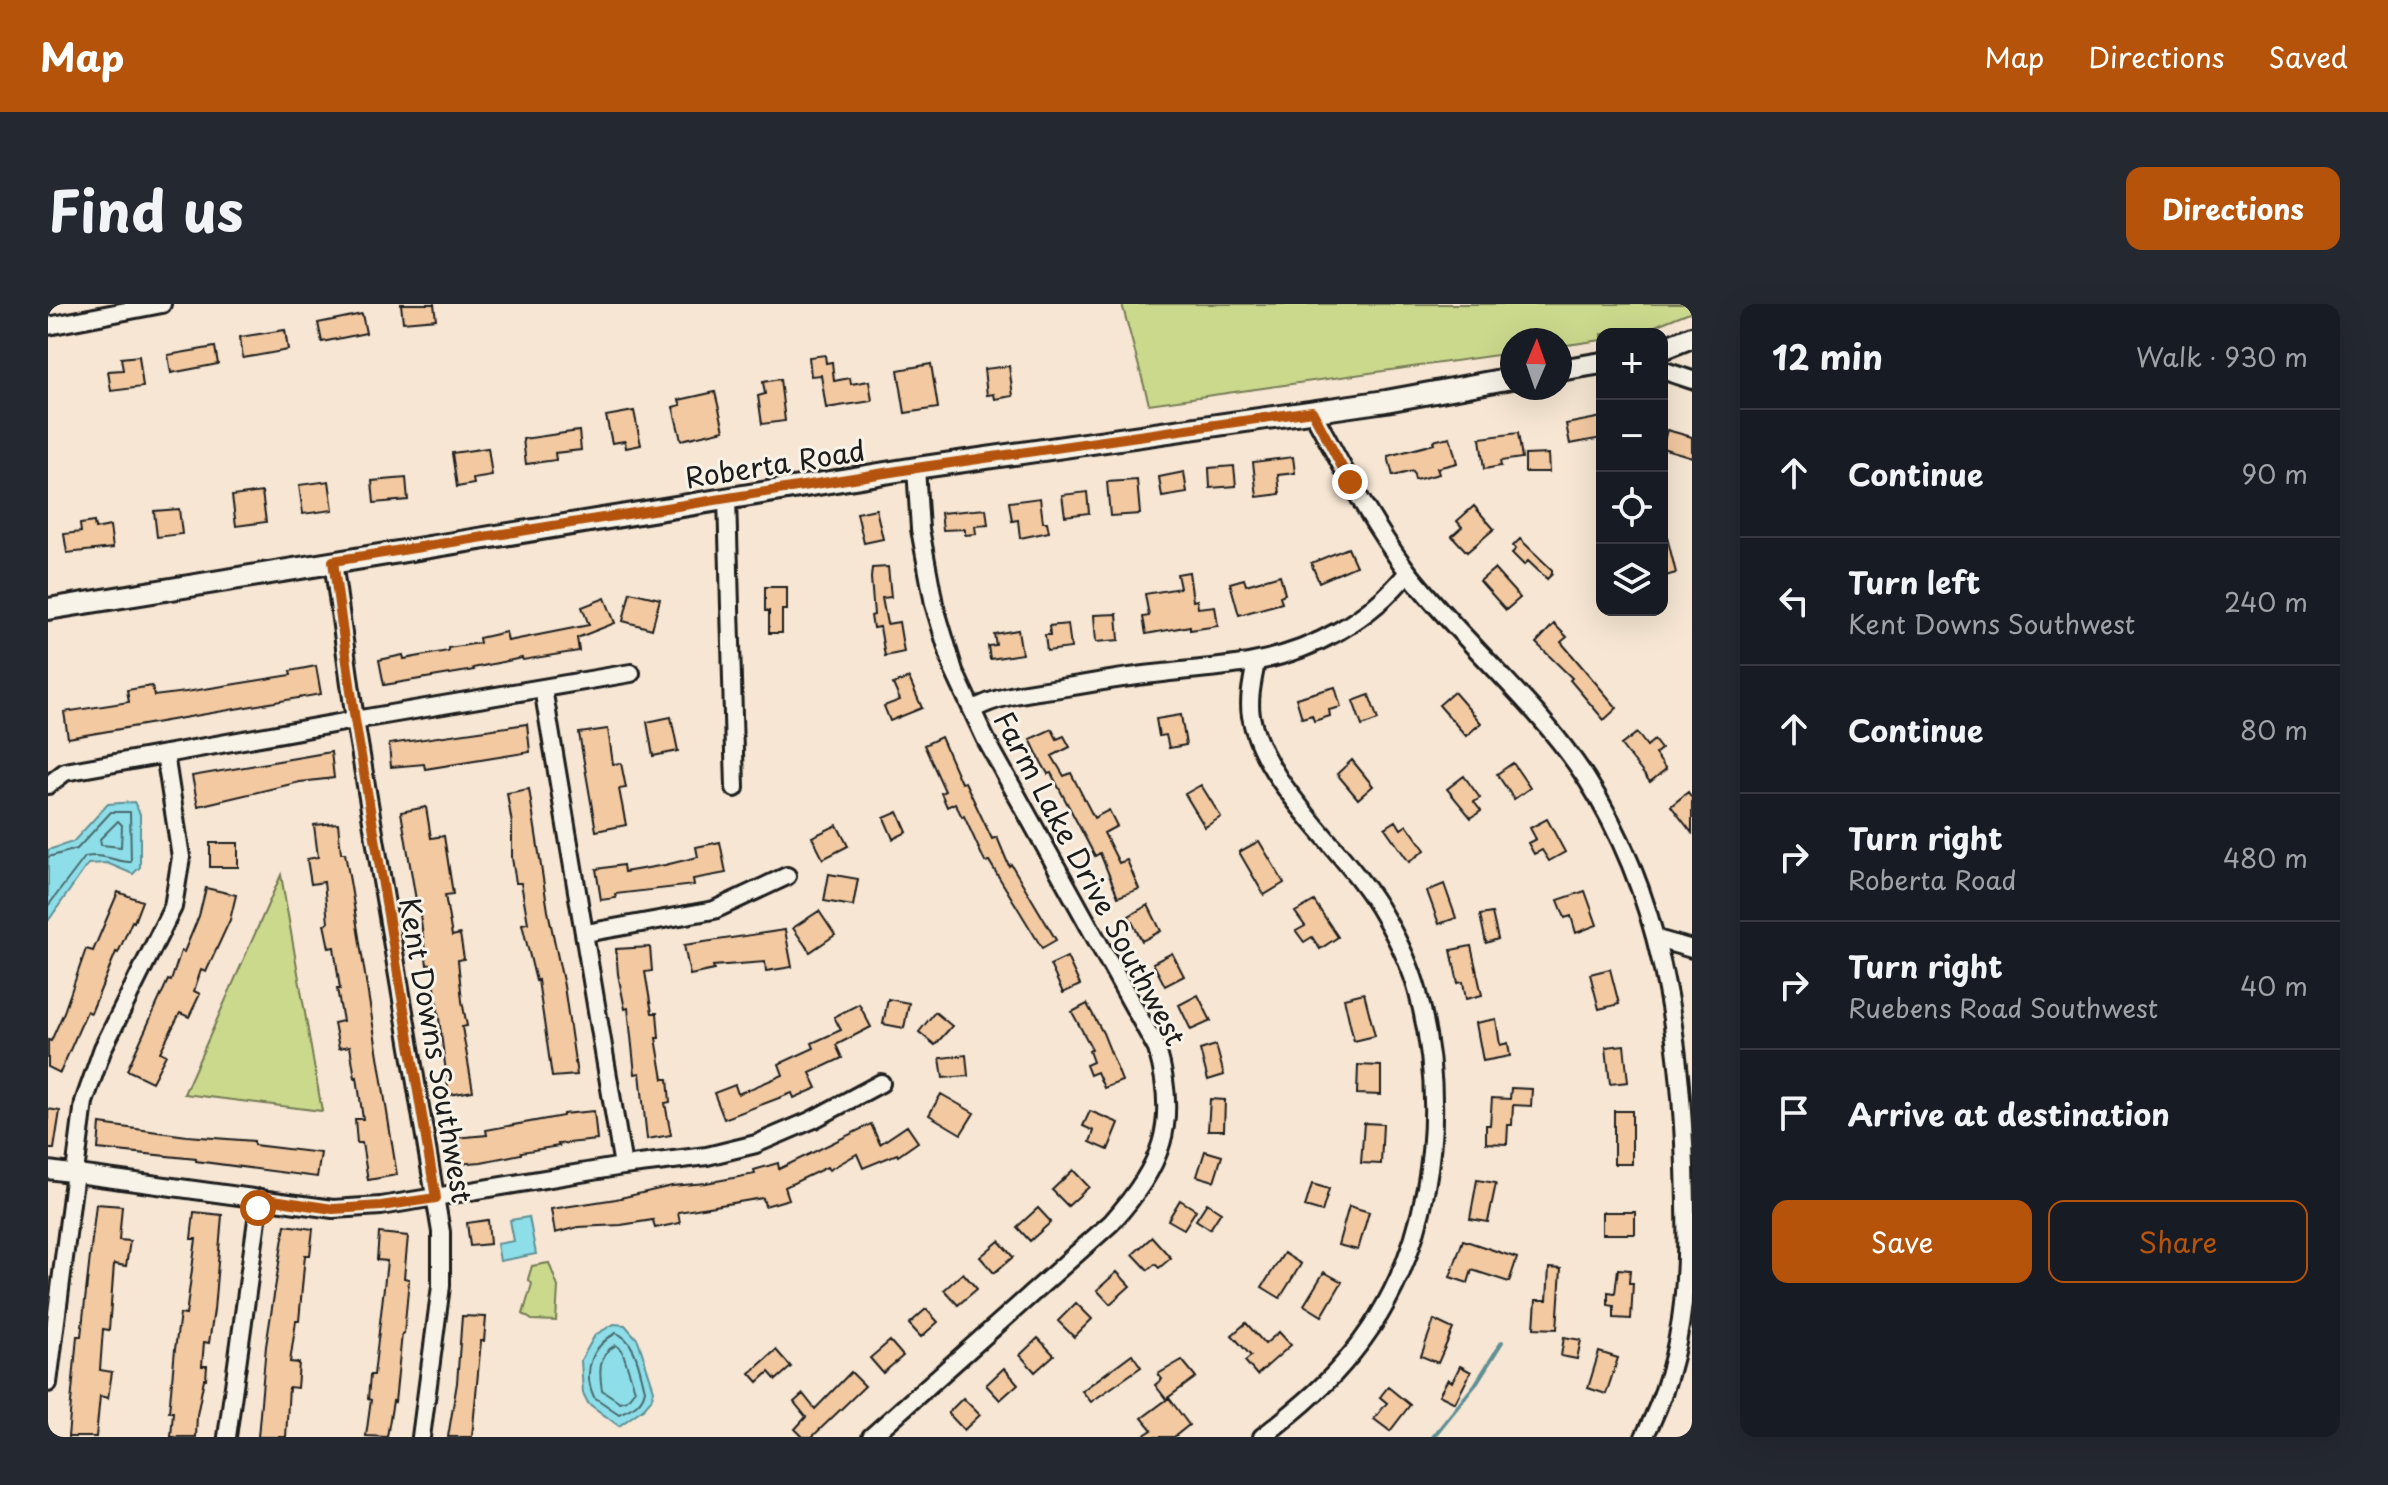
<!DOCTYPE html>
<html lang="en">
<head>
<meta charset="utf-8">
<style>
	:root { --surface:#171b24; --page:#242831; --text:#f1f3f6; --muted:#9ea1a6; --line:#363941; --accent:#b45309 }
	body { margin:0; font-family:"Playpen Sans",sans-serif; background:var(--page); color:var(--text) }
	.controls { position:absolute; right:24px; top:24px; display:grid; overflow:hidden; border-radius:16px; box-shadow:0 8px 32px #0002 }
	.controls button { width:72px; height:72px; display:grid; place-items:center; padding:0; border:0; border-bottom:2px solid var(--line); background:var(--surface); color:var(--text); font:40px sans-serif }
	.compass { position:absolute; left:1452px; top:24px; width:72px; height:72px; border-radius:50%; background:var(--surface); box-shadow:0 8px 32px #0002; rotate:2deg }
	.stop { position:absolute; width:24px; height:24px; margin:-18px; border:6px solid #b45309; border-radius:50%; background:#fff }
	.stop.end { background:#b45309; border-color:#fff; box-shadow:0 2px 8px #0008 }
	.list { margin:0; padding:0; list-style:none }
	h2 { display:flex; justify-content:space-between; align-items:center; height:104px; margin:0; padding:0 32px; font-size:34px }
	h2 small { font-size:26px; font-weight:400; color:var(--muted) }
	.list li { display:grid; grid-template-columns:52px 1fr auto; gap:24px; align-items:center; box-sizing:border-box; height:128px; padding:0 32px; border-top:2px solid var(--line) }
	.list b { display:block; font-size:30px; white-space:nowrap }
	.list p { margin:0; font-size:26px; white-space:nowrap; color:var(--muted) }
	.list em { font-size:26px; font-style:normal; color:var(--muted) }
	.actions { display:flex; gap:16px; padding:24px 32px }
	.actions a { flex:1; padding:18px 0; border:2px solid var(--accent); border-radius:16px; text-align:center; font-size:28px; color:var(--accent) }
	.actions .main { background:var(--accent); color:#fff }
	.icon { flex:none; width:44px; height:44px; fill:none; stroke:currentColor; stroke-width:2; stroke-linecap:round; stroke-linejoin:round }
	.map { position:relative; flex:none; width:1644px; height:1133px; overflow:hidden; border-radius:16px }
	header { display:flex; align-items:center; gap:48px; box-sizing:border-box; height:112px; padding:0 40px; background:var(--accent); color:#fff }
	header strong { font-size:38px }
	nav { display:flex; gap:44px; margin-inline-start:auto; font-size:28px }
	.intro { display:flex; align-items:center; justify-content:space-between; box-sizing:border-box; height:192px; padding:0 48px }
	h1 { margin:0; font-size:56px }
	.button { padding:20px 36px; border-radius:16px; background:var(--accent); color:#fff; font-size:28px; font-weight:700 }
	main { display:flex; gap:48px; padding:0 48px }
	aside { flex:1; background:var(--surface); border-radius:16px; box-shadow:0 8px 32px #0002 }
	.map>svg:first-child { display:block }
</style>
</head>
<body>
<header>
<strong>Map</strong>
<nav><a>Map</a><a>Directions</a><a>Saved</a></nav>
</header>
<div class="intro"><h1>Find us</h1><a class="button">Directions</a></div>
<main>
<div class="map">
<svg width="1644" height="1133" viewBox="0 0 1644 1133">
	<rect width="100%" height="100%" fill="#f6e6d3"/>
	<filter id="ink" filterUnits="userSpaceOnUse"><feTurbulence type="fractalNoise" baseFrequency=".0125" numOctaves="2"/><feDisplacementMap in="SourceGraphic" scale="16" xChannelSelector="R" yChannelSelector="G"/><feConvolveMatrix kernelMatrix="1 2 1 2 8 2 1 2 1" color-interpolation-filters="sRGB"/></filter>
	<g filter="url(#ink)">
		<path fill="#cbd98d" stroke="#747a54" stroke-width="2" d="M1074 0H1644V7L1587 30H1554V36L1512 42V36H1464V49L1101 100Z
			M233 571 274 807 136 790Z
			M501 959 510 983 508 1017 484 1016 475 1010 484 980 480 975 484 962Z"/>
		<path fill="#8ddee8" stroke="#609096" stroke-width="2" d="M86 498 92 510V563L85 570 59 559 40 560 0 617V546L25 538 60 500Z
			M481 913 488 950 452 957 449 940 466 937 462 916Z
			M566 1020 577 1021 590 1036 606 1086 603 1096 596 1104 571 1122 540 1099 535 1089 533 1056 547 1031Z"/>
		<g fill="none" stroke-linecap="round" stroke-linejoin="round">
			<path stroke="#496a6e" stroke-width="2" d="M70 517 74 521 73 543 53 541 52 535Z
				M0 553 29 545 63 508H82L83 558C68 559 59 549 37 553L0 602
				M568 1029C588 1035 592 1068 597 1086 594 1101 583 1104 571 1110L546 1093C534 1067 544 1042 568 1029Z
				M568 1041 574 1046 587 1086 579 1096 572 1098 554 1086C551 1068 550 1050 568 1041Z"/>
			<path stroke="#609096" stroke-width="4" d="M1385 1133 1427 1081 1454 1038"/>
		</g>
		<path fill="#f2c9a1" stroke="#1c1c1c" stroke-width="2" d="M353 0H386L388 15 355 18Z
			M314 10 318 29 274 38 270 19Z
			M237 26 240 46 195 54 192 33Z
			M167 43 170 60 123 69 120 51Z
			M777 51 778 59 784 58 786 77 802 74 803 80 821 77 824 97 778 104 773 71 763 72 761 53Z
			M91 52 95 83 63 87 60 67 75 66 73 54Z
			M883 60 890 104 857 109 850 66Z
			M961 62 965 92 947 95 946 90 939 91 936 65Z
			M732 75 737 117 714 120 710 92 717 90 715 78Z
			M667 88 676 126 633 136 625 103 633 101 631 96Z
			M586 107 593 141 578 144 577 137 564 139 558 112Z
			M1554 113V134L1522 140 1518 120Z
			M1619 126 1644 133V153L1614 144Z
			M531 127 533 146 507 149 508 156 478 160 475 135Z
			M1470 129 1474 154 1452 157 1453 162 1436 165 1432 134Z
			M1402 133 1409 159 1389 164 1391 170 1367 176 1365 167 1345 172 1340 152 1386 140 1385 137Z
			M440 144 444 172 425 175 426 180 409 183 404 149Z
			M1500 150 1501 168H1477V151Z
			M1245 153 1247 169 1230 171 1232 190 1209 193 1205 158Z
			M1186 162 1188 182 1162 184 1161 164Z
			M1136 168 1139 189 1114 193 1111 173Z
			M358 174 360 196 326 199 324 177Z
			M1089 176 1092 210 1062 212 1059 178Z
			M281 177 285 206 255 210 251 181Z
			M214 188 218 218 188 222 184 192Z
			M1039 188 1041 209 1017 212 1014 191Z
			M992 194 995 218H999L1001 228 972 234 970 216 964 217 961 198Z
			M1426 202 1446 225 1419 248 1404 232 1414 223 1409 217Z
			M131 205 134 230 109 233 106 207Z
			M828 205 835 235 816 239 809 209Z
			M938 205 940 221 927 222 928 230 917 231V225L895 226 893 209Z
			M46 218 47 225 62 222 65 244 19 249 16 230 33 228 32 220Z
			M1618 229 1628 269 1614 273V230Z
			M1472 235 1504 266V270L1499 275 1480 257 1476 261 1464 249 1468 245 1465 242Z
			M1300 244 1308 262 1271 278 1263 259Z
			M840 263 843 293 834 294 839 320 851 318 856 348 837 352 832 323 825 324 823 312 826 311 823 274 824 264Z
			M1446 265 1472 294 1458 306 1432 277Z
			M1141 268 1145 297 1149 296 1150 304 1167 302 1170 322 1142 326V322L1098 330 1095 313 1101 312 1097 290 1132 284 1129 270Z
			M1232 271 1237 290 1232 292 1234 299 1191 311 1182 279 1196 275 1198 281Z
			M717 283H739V306H734V329H721V307H717Z
			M582 288 612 295 604 325 575 317Z
			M557 294 567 319 529 334 531 347 475 356 474 354 425 364 426 366 336 381 331 356 355 351 356 355 400 347V344L432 339 431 334 458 328 460 337 541 321 534 303Z
			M1069 310 1071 336 1048 338 1046 311Z
			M1020 320 1023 344 999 347 997 331H1002L1001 322Z
			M1506 320 1519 333 1513 338 1569 404 1556 416 1522 376 1524 374 1488 339Z
			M970 326 974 350 942 355 940 342 948 341 946 330Z
			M268 362 273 390 20 434 16 408 81 398 79 386 104 382 106 392 138 388 243 371 242 367Z
			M861 374 874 404 842 417 836 402 852 396 845 380Z
			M1287 383 1293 403 1281 406 1282 412 1266 417 1264 411 1254 414 1248 394Z
			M1406 388 1433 419 1418 432 1391 401Z
			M1321 391 1330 416 1314 422 1305 397Z
			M1133 411 1138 441 1121 444 1118 431 1111 432 1108 415Z
			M623 413 630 447 605 452 599 418Z
			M479 420 482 448 377 465 376 460 343 463 341 440Z
			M560 425 565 460 573 459 578 484 571 485 578 521 548 527 531 429Z
			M1004 425 1009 435 1016 432 1022 443 1004 452 1016 472 1023 469 1046 514 1061 506 1069 522 1056 529 1071 559 1079 556 1091 585 1070 593 1052 549 1047 552 1003 469 1000 470 992 456 982 435Z
			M1589 429 1599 442 1606 436 1613 445 1607 450 1618 465 1602 478 1573 441Z
			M893 433 913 479 917 478 944 535 949 533 961 562 963 560 1008 636 994 644 941 557 937 558 916 512 914 513 907 499 899 503 893 489 897 487 876 441Z
			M283 448 286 474 252 478 150 502 144 472Z
			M1304 456 1325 482 1310 495 1289 470Z
			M1465 459 1482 484 1466 495 1449 470Z
			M1416 472 1432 494 1426 498 1433 507 1423 514 1399 485Z
			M1153 481 1173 513 1157 523 1137 490Z
			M481 485 500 607 516 682 529 771 504 773 490 676 488 677 474 620 480 619 473 579H468L464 554V520L459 489Z
			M1640 488 1644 494V529L1623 502Z
			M378 503 383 534 396 532 405 590 397 591 404 632 412 630 416 655 410 656 414 697 419 722 414 723 425 787 401 791 384 660 379 661 370 596H368L353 508Z
			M850 508 859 528 845 535 836 514Z
			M1499 515 1517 548 1501 557 1494 546 1486 550 1480 539 1488 535 1482 524Z
			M1348 517 1353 525 1359 521 1377 546 1361 558 1337 524Z
			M290 519 293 549H297L303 583 349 871 320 876 314 839H309L307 815H315L309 773 307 774 302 742 291 744 286 719 295 717 289 685H292L286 643 281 644 276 620 280 619 276 578 263 580 259 555 270 553 266 521Z
			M789 521 800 542 775 555 764 533Z
			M1211 537 1236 579 1216 591 1191 548Z
			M672 538 678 569 645 575 646 581 567 590 568 594 553 596 548 565 575 561 576 568 617 561 650 553 648 543Z
			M162 539H190V563H162Z
			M781 570 810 575 805 602 776 597Z
			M1396 580 1408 614 1391 620 1379 587Z
			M158 584 188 591 182 616 158 668 153 666 146 687 152 690 141 713 132 709 112 748 118 751 104 778 79 766 120 676 123 677 133 647 136 648 151 612Z
			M1537 587 1549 621 1528 629 1523 612 1517 614 1510 596Z
			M70 588 94 597 86 618 84 617 70 649 68 648 43 709 39 707 12 769 0 763V736L3 737 16 708 38 645 45 647Z
			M1266 597 1290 633 1272 645 1264 633 1256 638 1248 627 1257 622 1247 608Z
			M1100 601 1113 627 1094 637 1081 612Z
			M771 607 787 631 762 648 745 624Z
			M1444 609 1450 635 1438 639 1432 611Z
			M737 626 744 663 718 667 717 658 665 662 666 666 642 671 636 641Z
			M1423 642 1434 691 1418 695 1415 678 1410 679 1403 646Z
			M602 643 604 667 597 668 604 709H609L611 734H608L615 775H620L622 798 617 799 623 831 599 835 592 769 587 770 580 704 577 705 570 670 568 645Z
			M1124 649 1136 672 1117 682 1105 659Z
			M1019 653 1032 681 1015 689 1002 661Z
			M1562 665 1571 700 1551 705 1542 670Z
			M1316 689 1327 732 1306 737 1296 694Z
			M1150 691 1163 717 1143 726 1131 701Z
			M840 695 861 699 856 724 835 720Z
			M811 700 823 723 788 741 794 754 762 769 769 784 746 794 744 789 676 815 666 789 687 781 690 790 735 771 731 760 766 744 764 739 793 726 786 713Z
			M1039 700 1055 729 1074 777 1056 784 1049 768 1042 771 1038 761 1045 758 1041 747 1044 745 1024 708Z
			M887 708 904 722 887 741 871 728Z
			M1448 715 1452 741 1460 739 1462 752 1435 757 1428 719Z
			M1168 741 1176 771 1160 776 1152 746Z
			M1576 741 1580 778 1562 780 1558 743Z
			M918 751 920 772 895 774 892 754Z
			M1310 761 1333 762V791L1309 790Z
			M1463 784 1484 785 1483 802 1465 801 1464 821H1460L1459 840 1438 839V821H1442L1444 794 1462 795Z
			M893 790 926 809 913 830 881 811Z
			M1162 795 1177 796 1176 826H1160Z
			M0 805 12 807 6 845H0Z
			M546 807 549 836 510 840 511 842 473 848V850L433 858 409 860 407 834 439 831 438 826 515 812V810Z
			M1042 807 1071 819 1060 846 1042 838 1046 827 1035 822Z
			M1566 807H1584V860H1566Z
			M1316 819 1335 820 1333 860 1313 859Z
			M52 820 139 832 206 837V841L273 849 269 873 148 857V855L50 845Z
			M823 820 832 840 859 822 870 838 850 852 849 850 815 864 809 850 781 866 779 863 737 883 741 895 717 902 715 894 630 908 632 919 607 924 605 916 573 921 530 923 507 929 503 905 568 895 624 882 658 879 707 870 706 866 730 859 731 865Z
			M1157 847 1174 852 1166 877 1149 872Z
			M1025 866 1041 883 1020 902 1004 886Z
			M1429 876 1448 879 1440 918 1422 915Z
			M1264 880 1281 885 1274 908 1257 903Z
			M1132 896 1148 906 1136 925 1120 916Z
			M1159 899 1173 908 1162 925 1148 916Z
			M48 900 74 902 71 936 82 937 78 962 66 960 61 1026 55 1025 52 1066 64 1068 60 1094 52 1092 48 1133H20L29 1032H33Z
			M1301 902 1321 908 1310 946 1290 941Z
			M990 904 1003 918 982 937 969 923Z
			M146 908 174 911 166 1006 161 1039 156 1038 154 1062H159L158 1075H156L149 1111 148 1133H123L125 1108H121L127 1045 132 1010 138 1011 148 935H143Z
			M1554 908H1587V930H1554Z
			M440 916 442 940 422 942 419 919Z
			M237 921 265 925 262 951H257L251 1017H248L242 1058 251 1059 249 1084 241 1083 238 1133H210L218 1042Z
			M331 929 360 932 356 974 361 975 356 1030H354L347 1098 345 1097 339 1133 318 1132 323 1096 320 1095 322 1071H326L339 957 329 956Z
			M1104 933 1123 954 1111 964 1107 960 1100 966 1085 950Z
			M1415 936 1469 954 1461 978 1424 966 1420 979 1402 973Z
			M951 937 965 953 946 969 932 953Z
			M1236 949 1253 960 1232 994 1214 983Z
			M1501 964 1513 965 1509 1025 1486 1024 1488 996H1499Z
			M1570 965 1582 966 1581 979H1585L1583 1015 1566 1014V1002L1560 1001V988L1567 989Z
			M1069 968 1082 982 1062 1000 1049 986Z
			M1276 968 1294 978 1274 1012 1256 1001Z
			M915 969 929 985 910 1001 896 986Z
			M1028 999 1044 1015 1026 1033 1010 1017Z
			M878 1005 890 1018 873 1033 861 1020Z
			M414 1012 438 1013 436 1037H433L424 1133H400L409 1079Z
			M1386 1016 1405 1025 1390 1059 1373 1052Z
			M1198 1019 1217 1040 1231 1028 1243 1041 1209 1071 1197 1057 1203 1052 1184 1031Z
			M1516 1033 1533 1036 1529 1055 1513 1052Z
			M990 1034 1006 1051 987 1068 972 1051Z
			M842 1037 855 1052 835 1069 822 1054Z
			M728 1046 743 1063 728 1076 721 1068 710 1078 702 1069Z
			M1551 1048 1570 1054 1558 1090 1540 1084Z
			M1084 1050 1093 1063 1043 1098 1034 1087Z
			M1134 1056 1148 1073 1118 1095 1107 1081 1114 1075 1110 1070Z
			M1412 1062 1423 1068 1407 1099 1391 1091 1400 1075 1404 1078Z
			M956 1064 970 1080 952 1096 938 1081Z
			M803 1068 817 1082 764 1133H755L747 1125 758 1113 746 1098 755 1090 767 1105Z
			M1340 1083 1362 1101 1342 1127 1326 1115 1339 1099 1332 1093Z
			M915 1094 932 1111 916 1126 900 1109Z
			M1121 1094 1141 1121 1126 1133H1093L1104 1126 1094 1114Z"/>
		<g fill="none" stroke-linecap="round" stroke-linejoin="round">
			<defs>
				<path id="minor" d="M0 22 114 0
					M1614 66 1644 76
					M1264 107C1294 162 1322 218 1360 268 1416 340 1488 397 1538 474 1613 591 1632 725 1637 862 1640 958 1642 1045 1596 1133
					M679 194 687 484
					M1208 358C1205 375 1200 394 1203 412 1215 482 1301 548 1336 612 1350 636 1363 662 1370 689 1403 814 1383 961 1295 1060 1272 1087 1242 1111 1214 1133
					M495 384 575 862
					M924 406C952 390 987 388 1018 383 1050 378 1082 372 1115 369 1145 365 1175 364 1205 358 1265 347 1322 316 1360 268
					M0 481 17 468 307 416 285 257
					M538 629 666 606 739 572
					M1609 635 1644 645
					M0 866 285 905 333 902 575 862 659 852 708 840 764 816 833 779
					M0 1079 36 798 55 744 125 603 133 553 117 450
					M179 1133 212 894
					M373 1133 393 982V928L307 416 583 369
					M823 1133 1063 919C1114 862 1131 820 1109 745L937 434 906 367 886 300 872 225 868 164"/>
				<path id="tertiary" d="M1614 45 1644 33
					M1512 66 1554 59
					M0 305 868 164 1338 97 1464 74"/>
			</defs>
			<use href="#minor" stroke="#1c1c1c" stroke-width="22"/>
			<use href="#tertiary" stroke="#1c1c1c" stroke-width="26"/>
			<use href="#minor" stroke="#f7f3e8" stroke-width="16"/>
			<use href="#tertiary" stroke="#f7f3e8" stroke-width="20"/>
		</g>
	</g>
	<g fill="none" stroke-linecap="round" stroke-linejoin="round" filter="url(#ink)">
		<path stroke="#b45309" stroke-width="10" d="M210 904 212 894 285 905 333 902 388 894 307 416 285 257 868 164 1264 107 1302 178"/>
	</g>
	<g text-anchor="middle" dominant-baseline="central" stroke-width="6" stroke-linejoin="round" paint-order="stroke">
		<g font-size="28" fill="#1c1c1c" stroke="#f7f3e8">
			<text transform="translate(727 159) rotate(-9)">Roberta Road</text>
			<text transform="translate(1043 574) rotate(62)">Farm Lake Drive Southwest</text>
			<text transform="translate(389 746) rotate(80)">Kent Downs Southwest</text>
		</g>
	</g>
</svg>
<div class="controls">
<button>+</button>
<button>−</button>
<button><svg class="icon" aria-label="locate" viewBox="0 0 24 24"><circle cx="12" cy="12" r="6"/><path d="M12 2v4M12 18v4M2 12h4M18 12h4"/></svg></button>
<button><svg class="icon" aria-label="layers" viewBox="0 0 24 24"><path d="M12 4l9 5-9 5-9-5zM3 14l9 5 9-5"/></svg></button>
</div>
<svg class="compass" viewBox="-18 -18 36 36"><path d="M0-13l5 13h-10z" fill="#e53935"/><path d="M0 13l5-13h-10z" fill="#9ea1a6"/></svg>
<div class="stop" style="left:210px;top:904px"></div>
<div class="stop end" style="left:1302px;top:178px"></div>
</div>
<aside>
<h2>12 min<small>Walk · 930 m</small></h2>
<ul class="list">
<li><svg class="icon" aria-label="ahead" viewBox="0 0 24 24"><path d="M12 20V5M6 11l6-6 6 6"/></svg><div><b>Continue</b></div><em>90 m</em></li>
<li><svg class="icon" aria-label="left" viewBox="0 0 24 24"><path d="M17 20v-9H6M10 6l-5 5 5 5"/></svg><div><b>Turn left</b><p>Kent Downs Southwest</p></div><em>240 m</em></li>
<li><svg class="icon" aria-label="ahead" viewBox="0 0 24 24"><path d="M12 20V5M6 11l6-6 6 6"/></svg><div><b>Continue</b></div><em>80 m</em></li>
<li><svg class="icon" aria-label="right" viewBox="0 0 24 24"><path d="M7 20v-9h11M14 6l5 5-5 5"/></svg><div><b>Turn right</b><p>Roberta Road</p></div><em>480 m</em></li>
<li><svg class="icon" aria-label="right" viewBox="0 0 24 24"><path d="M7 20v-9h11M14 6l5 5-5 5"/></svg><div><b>Turn right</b><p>Ruebens Road Southwest</p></div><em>40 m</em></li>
<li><svg class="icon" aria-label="arrive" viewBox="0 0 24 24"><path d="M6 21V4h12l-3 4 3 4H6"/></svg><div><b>Arrive at destination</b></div></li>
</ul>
<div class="actions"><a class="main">Save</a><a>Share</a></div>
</aside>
</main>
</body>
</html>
